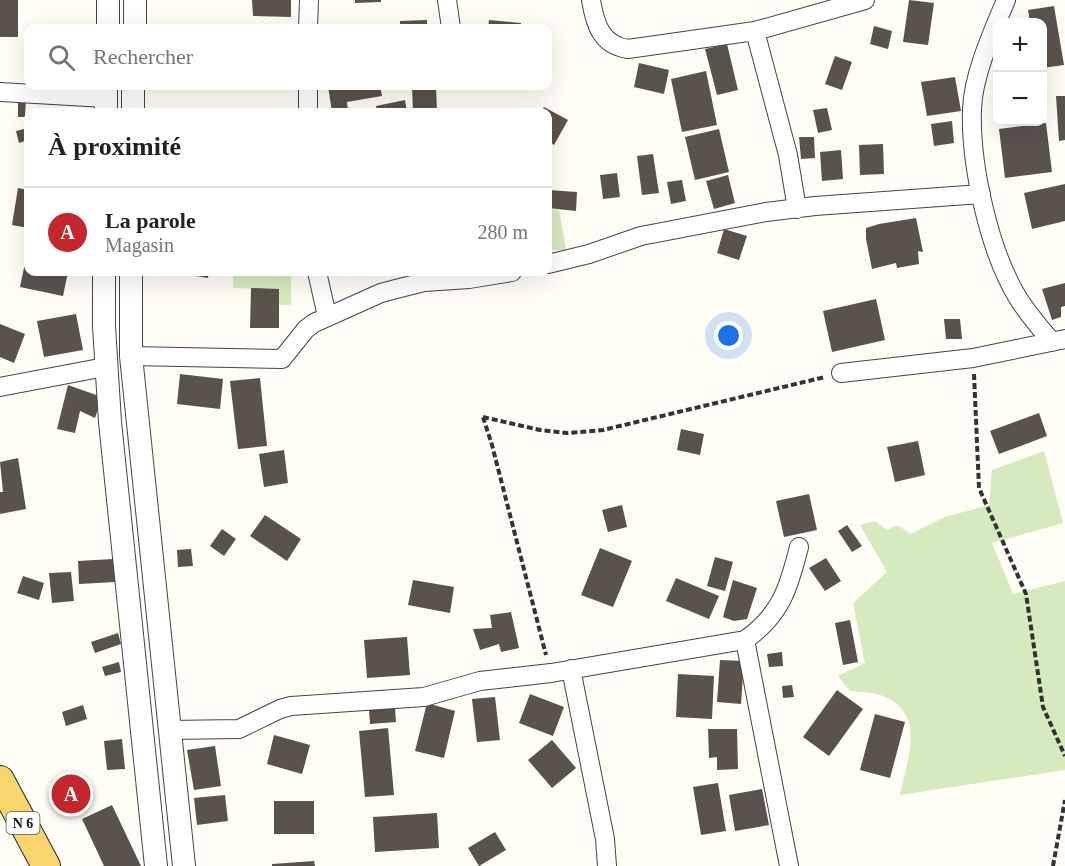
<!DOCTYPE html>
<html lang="fr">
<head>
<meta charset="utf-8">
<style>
	:root { --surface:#fff; --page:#f2f2f2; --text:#202124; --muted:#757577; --line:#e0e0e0; --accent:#c4262e }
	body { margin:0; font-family:"Times New Roman",serif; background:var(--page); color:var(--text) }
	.controls { position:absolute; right:18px; top:18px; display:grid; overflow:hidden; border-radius:12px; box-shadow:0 6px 24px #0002 }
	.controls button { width:54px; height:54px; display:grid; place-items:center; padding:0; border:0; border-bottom:2px solid var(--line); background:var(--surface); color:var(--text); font:30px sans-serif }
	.you { position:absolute; left:729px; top:336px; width:21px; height:21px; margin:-15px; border:4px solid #fff; border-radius:50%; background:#1a73e8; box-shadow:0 0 0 9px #1a73e833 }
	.badge { display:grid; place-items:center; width:39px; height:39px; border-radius:50%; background:var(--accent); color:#fff; font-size:20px; font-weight:700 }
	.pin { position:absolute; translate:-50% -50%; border:3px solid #fff; box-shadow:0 2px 6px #0006 }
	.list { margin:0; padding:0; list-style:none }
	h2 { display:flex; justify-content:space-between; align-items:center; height:78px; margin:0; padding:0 24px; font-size:26px }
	h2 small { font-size:20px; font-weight:400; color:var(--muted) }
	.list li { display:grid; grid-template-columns:39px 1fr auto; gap:18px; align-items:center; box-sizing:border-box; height:90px; padding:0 24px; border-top:2px solid var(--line) }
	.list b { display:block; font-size:22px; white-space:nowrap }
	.list p { margin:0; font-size:20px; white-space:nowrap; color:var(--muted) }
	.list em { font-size:20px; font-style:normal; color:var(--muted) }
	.icon { flex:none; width:33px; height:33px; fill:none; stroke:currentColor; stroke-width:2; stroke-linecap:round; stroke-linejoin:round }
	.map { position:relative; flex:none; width:1065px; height:866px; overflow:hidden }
	.search { position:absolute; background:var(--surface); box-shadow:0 6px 24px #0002; left:24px; top:24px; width:528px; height:66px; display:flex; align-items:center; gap:15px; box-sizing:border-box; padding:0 21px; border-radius:12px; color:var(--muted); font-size:22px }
	.panel { position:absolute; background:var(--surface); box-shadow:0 6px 24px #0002; left:24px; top:108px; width:528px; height:168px; border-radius:12px }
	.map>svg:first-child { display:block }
</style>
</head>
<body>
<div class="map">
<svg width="1065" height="866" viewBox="0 0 1065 866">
	<rect width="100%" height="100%" fill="#fffdf5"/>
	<path fill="#d5ebbd" d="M548 209 559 210 566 250H548Z
		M233 272H291V305H279V289L233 288Z
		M1044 451 1063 523 992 543 1013 594 1065 581V770L900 795C907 759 927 713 883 696 874 692 860 692 850 691L838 676 865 663 853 603 887 572 860 525 875 521 887 530 898 525 910 534 945 517 989 505 992 470Z"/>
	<path fill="#5a524d" d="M0 0H18V37H0Z
		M252 0H291V17L253 16Z
		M355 0H381V2L355 3Z
		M909 0 934 3 928 45 903 42Z
		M1054 6 1064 65 1042 68V22H1030L1028 10Z
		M427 20V28H400V21Z
		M489 20 521 23V28H488Z
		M874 26 892 31 888 49 870 44Z
		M727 44 738 90 717 95 705 49Z
		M835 56 852 62 842 90 825 84Z
		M639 63 669 70 664 94 634 87Z
		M706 71 717 125 682 132 671 79Z
		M955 77 961 111 927 116 921 82Z
		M328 86H380L382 96 347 102 348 111 332 112Z
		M412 86H436L437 111 413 112Z
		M1056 96H1065V140L1059 141Z
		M18 97 26 98 25 117H18Z
		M405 100 407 112H377L376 106Z
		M544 107 568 120 554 145 548 141V112H541Z
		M827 108 832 130 818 133 813 110Z
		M952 121 954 143 934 146 931 124Z
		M1046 123 1052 172 1005 178 999 129Z
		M28 128V140L19 143 16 131Z
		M719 129 729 172 695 180 685 137Z
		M799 137H814L815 158 801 159Z
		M883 144 884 174 860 175 859 145Z
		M841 150 843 179 822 181 820 152Z
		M653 154 659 193 642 195 637 156Z
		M617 173 620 197 603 199 600 175Z
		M728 175 735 203 714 209 706 181Z
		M682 180 686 201 671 204 667 182Z
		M1065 184V221L1032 229 1024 193Z
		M18 188 28 190V228L12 225Z
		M548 190 577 192 576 211 548 208Z
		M916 218 923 252 918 251 919 264 897 268 896 263 872 269 866 239V228L879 224Z
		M724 229 747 236 739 260 717 253Z
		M26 258H28V272H68L63 296 20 287Z
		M173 272H209L208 278Z
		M1065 283V306L1061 307V317L1052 320 1042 289Z
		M251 288 279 289V328H250Z
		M876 299 885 340 832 352 823 311Z
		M76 314 83 350 44 357 37 321Z
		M944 319H960L962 339H946Z
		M0 324 25 334 14 363 0 357Z
		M180 374 223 379 220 409 177 404Z
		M260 378 267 446 238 449 230 381Z
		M68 385 102 397 95 418 80 411 75 433 57 429Z
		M1039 413 1047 436 999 454 990 431Z
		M681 429 704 434 700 455 677 450Z
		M918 441 925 475 895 482 887 447Z
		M284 450 288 483 264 487 259 454Z
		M18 458 26 509 0 514V492H3L0 462Z
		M809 494 817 530 784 537 776 501Z
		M622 505 627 527 608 532 602 510Z
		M265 515 301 539 287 561 250 536Z
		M847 525 862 546 852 552 838 531Z
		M222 529 236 539 224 556 210 546Z
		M600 548 632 561 613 607 581 595Z
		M191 549 193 566 178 567 177 550Z
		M715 557 733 562 725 591 707 586Z
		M826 558 841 581 825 591 809 568Z
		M113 559 115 582 79 584 78 561Z
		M71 572 74 601 52 603 49 573Z
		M23 576 44 583 39 600 17 593Z
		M676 578 719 596 709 619 666 601Z
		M413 580 454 587 450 613 408 605Z
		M733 580 757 588 747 619 734 621 723 617Z
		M511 612 519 648 501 652 499 644 480 650 473 629 492 628 490 615Z
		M850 620 858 662 843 665 835 623Z
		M118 633 121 644 95 653 91 642Z
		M407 637 410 675 367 678 364 640Z
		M782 652 783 666 769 667 767 654Z
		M720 660 744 661 741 704 717 702Z
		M119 662 121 672 105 676 102 667Z
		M678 674 714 676 712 719 676 717Z
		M792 685 794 697 783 698 782 686Z
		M837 690 863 709 829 756 803 737Z
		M530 694 564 707 553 736 519 723Z
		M495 697 500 740 477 742 472 699Z
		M427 703 455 711 444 758 415 751Z
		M83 705 87 719 66 726 62 712Z
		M395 707 396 722 370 724 369 710Z
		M875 714 905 722 890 778 860 770Z
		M388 728 394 795 365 797 359 731Z
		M708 729H737L738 769 717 770V757L709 758Z
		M274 735 310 745 302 774 267 764Z
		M122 739 125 769 107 770 104 741Z
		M552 740 576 768 552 788 528 760Z
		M215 746 221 786 194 790 187 750Z
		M75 780 86 802 70 810 59 788Z
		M718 783 726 831 701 835 693 787Z
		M762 789 769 825 735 831 729 795Z
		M225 795 228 821 197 825 194 798Z
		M274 801H314V834H274Z
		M112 805 141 866H104L82 819Z
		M437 813 439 848 375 852 373 817Z
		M495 832 506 850 479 866 468 848Z
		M314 861 315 866H272V864Z"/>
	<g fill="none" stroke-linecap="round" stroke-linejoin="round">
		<defs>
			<path id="minor" d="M447 0 451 28
				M591 0C595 24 601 45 628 49L755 31 865 0
				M1006 0C993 31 973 75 972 109 970 164 989 251 1018 298 1028 314 1040 328 1052 342
				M308 28 309 0
				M755 31 788 155 797 209
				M0 92 106 98
				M308 112V86
				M548 264 589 254 641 236 766 212 815 206 981 194
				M317 272 327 316
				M131 356 282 359 306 329 314 323 381 293 396 289 424 282 469 279 512 272
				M841 373 973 358 1065 339
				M0 387 105 367
				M745 640C781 615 789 587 799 547
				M571 669 605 839 607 866
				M169 730 239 729 280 709 291 706 424 697 480 681 551 673 745 640 789 866"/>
			<path id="tertiary" d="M108 28V0
				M135 28V0
				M106 112V86
				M133 112V86
				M104 272V326L110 422 156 866
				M131 272V356L184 866"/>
			<path id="primary" d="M0 780 46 866"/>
		</defs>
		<use href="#minor" stroke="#444" stroke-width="20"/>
		<use href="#tertiary" stroke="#444" stroke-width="24"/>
		<use href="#primary" stroke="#222" stroke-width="30"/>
		<path stroke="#333" stroke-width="4" stroke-dasharray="6 3" stroke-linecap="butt" d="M974 374 979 488 1026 594 1043 707 1065 756
			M483 417 540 430 567 433 603 430 825 377
			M483 417 492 445 546 655
			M1053 866 1065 800"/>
		<use href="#minor" stroke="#fff" stroke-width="18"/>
		<use href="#tertiary" stroke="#fff" stroke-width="22"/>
		<use href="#primary" stroke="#f9d66b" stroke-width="28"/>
	</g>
	<g text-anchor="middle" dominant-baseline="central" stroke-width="6" stroke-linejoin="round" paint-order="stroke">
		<rect fill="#fff" stroke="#585858" stroke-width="1.5" x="6.5" y="812" width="33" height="22" rx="4.5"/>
		<g font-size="14" font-weight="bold" fill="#111">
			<text x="23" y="823">N 6</text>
		</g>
	</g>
</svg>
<div class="controls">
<button>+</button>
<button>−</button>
</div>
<div class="you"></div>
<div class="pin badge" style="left:71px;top:794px">A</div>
<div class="search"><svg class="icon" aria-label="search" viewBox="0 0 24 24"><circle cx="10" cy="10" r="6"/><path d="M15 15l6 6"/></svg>Rechercher</div>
<section class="panel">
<h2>À proximité<small></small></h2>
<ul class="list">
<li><span class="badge">A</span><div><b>La parole</b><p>Magasin</p></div><em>280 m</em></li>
</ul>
</section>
</div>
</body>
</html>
